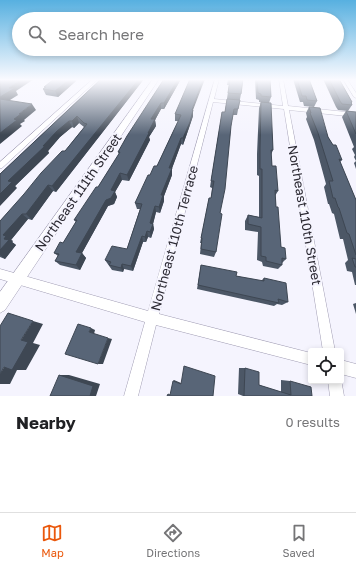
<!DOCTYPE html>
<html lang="en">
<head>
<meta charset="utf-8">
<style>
	:root { --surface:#fff; --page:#f6f6f6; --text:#202124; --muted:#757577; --line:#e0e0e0; --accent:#ea580c }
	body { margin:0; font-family:"Golos Text",sans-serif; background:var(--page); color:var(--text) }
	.controls { position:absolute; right:12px; bottom:12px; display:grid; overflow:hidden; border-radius:4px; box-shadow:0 2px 6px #0003 }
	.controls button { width:36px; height:36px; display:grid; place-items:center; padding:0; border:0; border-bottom:1px solid var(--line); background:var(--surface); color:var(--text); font:20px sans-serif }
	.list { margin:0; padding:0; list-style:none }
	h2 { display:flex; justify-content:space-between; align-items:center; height:52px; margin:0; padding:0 16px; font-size:17px }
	h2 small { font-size:13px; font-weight:400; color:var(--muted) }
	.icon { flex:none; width:22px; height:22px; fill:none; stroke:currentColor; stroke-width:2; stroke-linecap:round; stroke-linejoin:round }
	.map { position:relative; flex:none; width:356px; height:396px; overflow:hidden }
	.search { position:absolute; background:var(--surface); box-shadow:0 2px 6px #0003; left:12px; right:12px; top:12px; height:44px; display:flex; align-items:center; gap:10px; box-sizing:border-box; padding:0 14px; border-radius:22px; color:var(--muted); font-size:15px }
	.sheet { height:116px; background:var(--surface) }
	nav { display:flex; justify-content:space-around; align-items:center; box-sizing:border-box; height:56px; border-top:1px solid var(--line); background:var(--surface); font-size:11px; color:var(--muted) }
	nav a { display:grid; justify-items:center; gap:2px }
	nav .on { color:var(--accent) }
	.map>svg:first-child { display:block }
</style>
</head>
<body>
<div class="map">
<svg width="356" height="396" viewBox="0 0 356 396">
	<rect width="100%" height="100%" fill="#f5f4fe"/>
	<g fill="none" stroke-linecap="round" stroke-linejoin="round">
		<defs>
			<path id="minor" d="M93 79H98L2 168H0V162Z
				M215 79H219L214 99 283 106 279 79H283L288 106 356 113V117L289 110 335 351H323L284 109 213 102 159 314 311 353V365L156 325 138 396H124L145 322 0 279V269L148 311Z
				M343 79H347L356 93V98L354 97Z
				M341 360 356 364V378L341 374Z
				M341 379 344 396H330L328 381H341Z"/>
			<path id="tertiary" d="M153 79H159L5 310 0 313V292Z"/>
		</defs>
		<use href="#minor" stroke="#a19db4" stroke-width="1"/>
		<use href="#tertiary" stroke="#a19db4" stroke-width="1"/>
		<use href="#minor" fill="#fff" fill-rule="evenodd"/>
		<use href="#tertiary" fill="#fff" fill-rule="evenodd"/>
	</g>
	<path fill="#4c5766" d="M101 79H144L56 192 53 191 32 220 28 219 11 240 13 241 12 242 16 245 5 259 0 257V221L65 151 84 127 79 123 74 128 72 127 60 137 48 151 49 153 15 186 17 188 0 174Z
		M164 79H181L164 109H161L155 120 156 126 149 137 150 140 129 181 122 180 115 192 117 197 114 204 108 206 82 253 86 258 80 270 60 265 55 261 58 256 54 253 63 243 76 222 74 220 98 187 119 154 118 152Z
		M228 79H243L241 94 237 115H233L231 126 220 213 216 252 214 257 200 254 201 243H200L209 198H211L212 188 210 187 222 112H225L229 85H227Z
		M255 79H270L271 97 269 103 273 150 271 155 272 166 278 191 275 196 276 207 281 247 286 259 282 263V265L278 269 263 266 262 262 257 260 258 232 245 230V221L248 215 259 217V176L257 175V154L259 108 261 102H259V100L256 99Z
		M293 79H309L317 101 314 107 304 106 303 102H300Z
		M323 79H339L352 102V105L348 111 338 110 336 107Z
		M76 81 58 97 46 95 43 89 45 88 44 87Z
		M309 107 328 137 342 160 340 162 356 200V285H355L352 272 347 271 345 263 348 260 343 239H340L334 214 332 213 329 204H328L324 187 326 184 314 140 306 119 307 117 306 113Z
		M193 110V116L189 128 183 145 181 144 172 168V175L164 196V201L160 213 156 212 153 224 154 229 151 238 148 237 146 242H143L133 271 124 269 123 272 112 270 105 260 127 249 140 209H137L135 203 150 175 157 166 178 121H175V114Z
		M346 111 356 112V169L354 163 356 161 354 157 355 155 352 149 354 147 342 117Z
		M201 265 236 276 261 281 264 278 288 302 282 305 277 304 274 306 197 289Z
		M356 303V314L353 304Z
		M239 368H245L259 385 281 392V380L290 381 312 396H243L238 394Z"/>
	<path fill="#3e4753" d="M22 79H34L16 91 18 95 2 105 0 103V97L9 88Z
		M70 79H75L76 81 58 97 55 91Z
		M139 79H144L56 192 52 186Z
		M178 79H181L164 109V103Z
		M203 79H205L193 110V116L183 145V138L192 110Z
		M161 103V109L155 120 156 126 149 137 150 140 129 181 127 175 148 133 151 119Z
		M32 104 36 110 24 120 25 121 20 124 22 126 0 144V133L19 114Z
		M77 116 79 123 74 128 72 121Z
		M69 121 72 127 60 137 48 151 49 153 15 186 17 188 0 206V194L8 181 57 131Z
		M181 138V144L170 174 169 168Z
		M172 168V175L164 196V201L160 213 159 207 161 195Z
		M120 173 122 180 115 192 117 197 114 204 108 206 82 253 86 258 80 270 76 265V252Z
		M48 185 53 191 32 220 26 214Z
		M155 206 156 212 153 224 154 229 151 238 150 232V223Z
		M22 214 28 219 11 240 13 241 12 242 16 245 5 259 0 255V250L4 239 3 235Z
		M147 231 148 237 146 242 145 237Z
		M142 236 143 242 133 271 131 266Z
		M122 264 124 269 123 272 121 268Z
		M33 321 43 324 33 343 40 345 26 370H17L10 384H0V374Z
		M91 328 95 330 94 334 89 332Z
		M108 338 112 339 103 364H98Z
		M59 375H69L100 384 96 396H90Z
		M174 380 181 383V384L173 381Z"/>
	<path fill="#586577" stroke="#3e4753" d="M0 79H22L9 88H15L0 97Z
		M54 79H70L55 91 43 89 46 87H44Z
		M101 79H139L52 186 48 185 26 214H22L3 235 6 236 4 239 9 240 0 250V221L24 194 41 173 62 151H65L87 124 84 123 77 116 72 121H69L57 131 43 146H45L8 181 12 182 0 194V174Z
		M164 79H178L164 103H161L151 119H155L148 133H149L127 175 120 173 111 190 115 191 111 198 106 200 76 252 82 253 76 265 55 261 59 254 54 253 60 242 63 243 77 220H74L96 187H98L120 152H118L127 136Z
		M190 79H203L192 110H193L190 122 183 138H181L169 168H172L161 195H163L159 207 155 206 150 223 153 224 150 232 147 231 145 237 142 236 131 266 122 264 121 268 109 265 111 262 105 260 112 246 127 249 142 204 135 203 148 175H150L154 166H157L181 115 175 114Z
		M228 79H243L241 94 228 93 230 79Z
		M257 79H270L271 97 261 96V94L258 93Z
		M297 79H309L317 101 307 100 306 96H302Z
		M329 79H339L352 102H351L352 105 342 104 340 101Z
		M0 99 32 104 19 114H21L14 119 17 120 0 133Z
		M227 99 240 100 238 109H234L231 126 225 189 220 213 222 214 216 252 201 249 202 238H201L209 198H211L214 181H211L222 112H225Z
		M261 102 271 103 273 150H271L272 166H276L278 191 275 190 276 207H278L281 247 285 248 286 259 282 258V265L266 261V257L261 256V227L248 224V215L262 218V169H260V148Z
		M309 107 320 108 328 137 333 145H336L342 160 339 159 356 200V255L349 234 347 233 339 208 338 207 335 198H333L329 181H333L318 133 310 113H311Z
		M346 111 356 112V134Z
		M352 258 356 259V267H355Z
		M201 265 237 272 236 276 264 281V278L286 283 288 302 278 299 279 303 198 285Z
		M8 313 33 321 21 340 28 342 12 370 4 367 0 374V326Z
		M78 324 91 328 89 332 108 338 98 364 65 354Z
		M184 366 215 376 213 396H167L168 394 170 395 173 381 181 384Z
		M245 368 259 372V385L291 395 290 381 311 387 312 396H244Z
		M59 375 93 386 90 396H50Z"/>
	<linearGradient id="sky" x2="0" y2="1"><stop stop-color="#57b0e0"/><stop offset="0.59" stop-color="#fafaff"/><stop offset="1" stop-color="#fafaff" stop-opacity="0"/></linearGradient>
	<rect width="356" height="135" fill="url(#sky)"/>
	<g text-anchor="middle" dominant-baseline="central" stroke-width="4" stroke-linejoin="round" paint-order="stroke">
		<g font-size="13" fill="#2c2a33" stroke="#f5f4fe">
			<text transform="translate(78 192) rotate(-55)">Northeast 111th Street</text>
			<text transform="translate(305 215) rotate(80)">Northeast 110th Street</text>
			<text transform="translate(174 238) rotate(-75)">Northeast 110th Terrace</text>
		</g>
	</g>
</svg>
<div class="controls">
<button><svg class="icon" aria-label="locate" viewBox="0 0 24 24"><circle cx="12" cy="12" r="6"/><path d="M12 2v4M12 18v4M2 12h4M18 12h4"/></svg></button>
</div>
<div class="search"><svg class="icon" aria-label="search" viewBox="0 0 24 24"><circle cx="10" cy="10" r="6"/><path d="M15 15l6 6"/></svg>Search here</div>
</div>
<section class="sheet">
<h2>Nearby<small>0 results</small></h2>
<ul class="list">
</ul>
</section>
<nav>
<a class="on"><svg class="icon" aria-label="map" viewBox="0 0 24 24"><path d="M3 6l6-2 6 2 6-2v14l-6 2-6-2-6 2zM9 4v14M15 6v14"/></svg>Map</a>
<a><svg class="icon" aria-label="directions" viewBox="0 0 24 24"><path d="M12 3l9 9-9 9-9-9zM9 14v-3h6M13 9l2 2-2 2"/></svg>Directions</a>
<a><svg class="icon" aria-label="saved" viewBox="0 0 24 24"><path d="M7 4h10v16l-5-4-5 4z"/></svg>Saved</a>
</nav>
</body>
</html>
